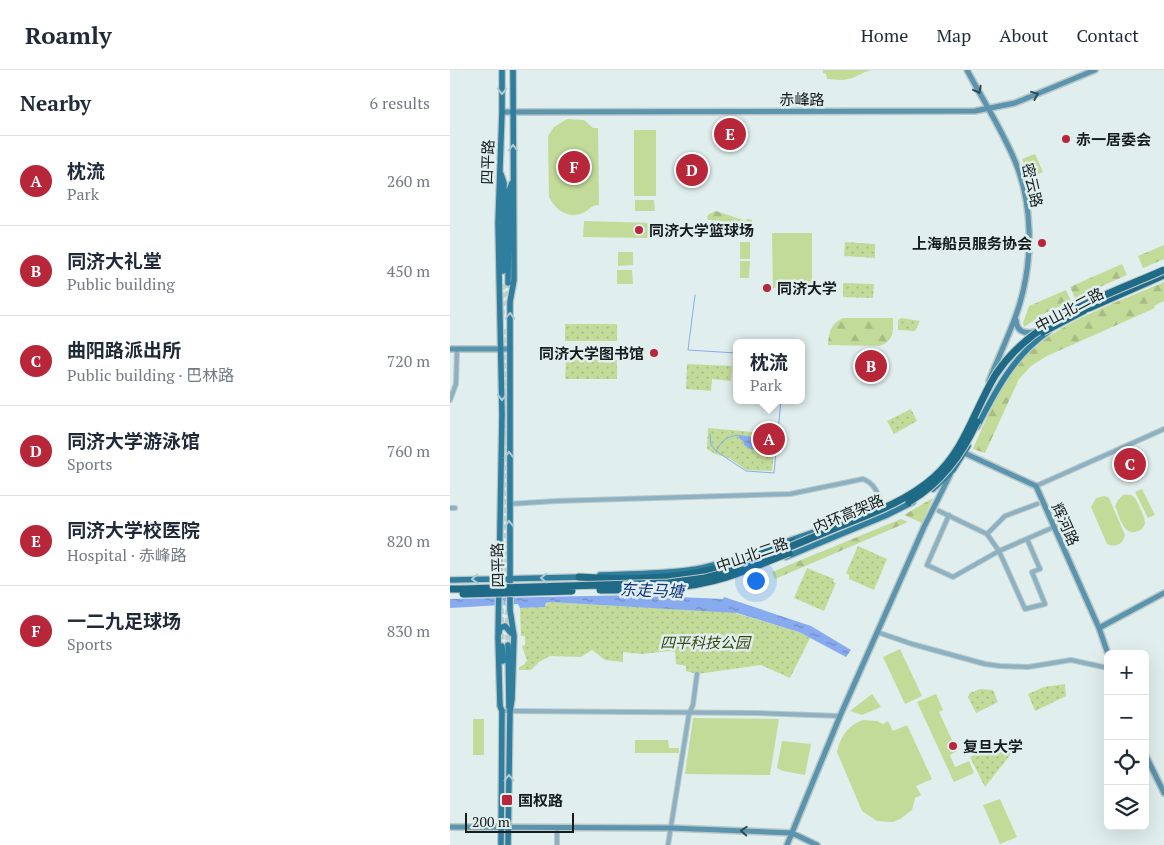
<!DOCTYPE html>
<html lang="en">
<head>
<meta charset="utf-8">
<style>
	:root { --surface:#fff; --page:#f2f2f3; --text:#1f2937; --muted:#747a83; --line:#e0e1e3; --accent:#b82739 }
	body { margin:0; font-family:"PT Serif","Noto Sans SC",serif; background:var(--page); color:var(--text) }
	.controls { position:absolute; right:15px; bottom:15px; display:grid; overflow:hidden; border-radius:8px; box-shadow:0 5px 20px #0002 }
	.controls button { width:45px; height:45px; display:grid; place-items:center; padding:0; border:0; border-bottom:1px solid var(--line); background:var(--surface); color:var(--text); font:25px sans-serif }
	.scale { position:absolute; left:15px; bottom:12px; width:109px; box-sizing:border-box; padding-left:5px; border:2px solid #161b1b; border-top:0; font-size:14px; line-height:18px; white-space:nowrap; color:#161b1b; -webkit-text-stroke:4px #e0eeee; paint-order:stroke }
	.you { position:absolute; left:305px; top:510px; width:18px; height:18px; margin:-12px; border:4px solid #fff; border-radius:50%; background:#1a73e8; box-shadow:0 0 0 8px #1a73e833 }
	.badge { display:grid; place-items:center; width:32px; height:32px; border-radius:50%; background:var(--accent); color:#fff; font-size:16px; font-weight:700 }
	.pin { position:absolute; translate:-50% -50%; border:2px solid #fff; box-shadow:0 1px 5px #0006 }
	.popup { position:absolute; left:283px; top:269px; width:72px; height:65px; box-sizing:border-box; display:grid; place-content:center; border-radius:8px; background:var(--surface); filter:drop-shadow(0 1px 4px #0005); font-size:16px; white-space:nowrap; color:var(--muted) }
	.popup b { font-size:19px; color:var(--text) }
	.popup::after { content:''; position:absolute; left:50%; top:100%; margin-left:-10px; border:10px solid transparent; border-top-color:var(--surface) }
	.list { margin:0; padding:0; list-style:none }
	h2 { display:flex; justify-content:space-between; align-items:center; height:65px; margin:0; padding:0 20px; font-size:21px }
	h2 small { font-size:16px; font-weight:400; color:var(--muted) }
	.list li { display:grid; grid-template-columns:32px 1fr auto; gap:15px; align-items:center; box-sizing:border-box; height:90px; padding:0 20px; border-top:1px solid var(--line) }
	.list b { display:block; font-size:19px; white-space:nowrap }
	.list p { margin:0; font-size:16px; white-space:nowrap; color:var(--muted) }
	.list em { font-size:16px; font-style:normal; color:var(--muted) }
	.icon { flex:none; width:28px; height:28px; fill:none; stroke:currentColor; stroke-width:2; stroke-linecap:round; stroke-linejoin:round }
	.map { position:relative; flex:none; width:714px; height:775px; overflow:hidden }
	header { display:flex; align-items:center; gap:30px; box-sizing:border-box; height:70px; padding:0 25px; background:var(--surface); border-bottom:1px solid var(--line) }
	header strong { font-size:24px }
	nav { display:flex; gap:28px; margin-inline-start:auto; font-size:18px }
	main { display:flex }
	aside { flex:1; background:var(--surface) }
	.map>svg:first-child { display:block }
</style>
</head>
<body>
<header>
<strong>Roamly</strong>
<nav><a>Home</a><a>Map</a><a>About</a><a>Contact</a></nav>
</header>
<main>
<aside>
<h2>Nearby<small>6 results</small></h2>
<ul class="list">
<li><span class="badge">A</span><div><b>枕流</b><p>Park</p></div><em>260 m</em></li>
<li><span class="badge">B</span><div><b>同济大礼堂</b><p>Public building</p></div><em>450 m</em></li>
<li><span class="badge">C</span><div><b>曲阳路派出所</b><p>Public building · 巴林路</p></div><em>720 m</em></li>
<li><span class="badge">D</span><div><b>同济大学游泳馆</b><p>Sports</p></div><em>760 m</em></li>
<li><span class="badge">E</span><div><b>同济大学校医院</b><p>Hospital · 赤峰路</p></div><em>820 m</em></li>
<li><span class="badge">F</span><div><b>一二九足球场</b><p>Sports</p></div><em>830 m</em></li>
</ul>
</aside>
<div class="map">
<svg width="714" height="775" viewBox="0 0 714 775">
	<defs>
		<pattern id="grass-dots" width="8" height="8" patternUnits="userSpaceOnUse" patternTransform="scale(1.25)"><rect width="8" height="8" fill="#c3db99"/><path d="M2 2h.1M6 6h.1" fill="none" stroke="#a7bb83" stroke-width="1.8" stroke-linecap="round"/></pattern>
		<pattern id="forest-firs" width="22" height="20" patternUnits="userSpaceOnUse" patternTransform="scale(1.25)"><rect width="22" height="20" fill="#c3db99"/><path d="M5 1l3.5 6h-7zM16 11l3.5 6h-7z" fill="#a7bb83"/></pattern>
		<pattern id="water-ripples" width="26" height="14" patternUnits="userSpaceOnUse" patternTransform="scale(1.25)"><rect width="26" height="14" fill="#88abef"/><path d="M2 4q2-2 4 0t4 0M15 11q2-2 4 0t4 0" fill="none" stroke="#6e8ac1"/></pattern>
	</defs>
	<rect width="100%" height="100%" fill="#e0eeee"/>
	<path fill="url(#grass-dots)" d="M395 172 425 174V188L394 186Z
		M393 213 424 214 423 228 393 227Z
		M452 248 470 251 465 261 448 260V250Z
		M115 254H167V271H115Z
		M116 289 167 290V309H115Z
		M237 294 282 296 281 311 262 309 261 321 236 319Z
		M461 339 467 351 444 364 437 351Z
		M258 358 326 364 322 401 296 400 279 388 265 384 257 379Z
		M408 476 437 489 424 520 399 509V505L396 503Z
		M357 498 384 509 383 512 386 513 374 541 344 528Z
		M98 532 282 542 349 562 360 568 340 608 311 595 247 604 236 601V596L226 594 225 582 220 581 191 584 173 582V592L155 590 142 580 131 587 100 586 89 592 81 600H69V597L75 594V592L77 591 72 576 75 575V566H71L70 538 95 537Z
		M615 614 616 626 585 641 578 624 594 617Z
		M530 619 543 620 548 632 526 643 518 627 520 623Z
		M564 667 568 675 535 717 520 687Z"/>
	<path fill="url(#forest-firs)" d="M266 141 296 151 297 149 302 150V154L258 150 257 147 259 144Z
		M714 175V189L693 198 688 186Z
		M672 194 677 205 625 228 620 217Z
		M714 212V231L704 236 705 238 597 286 581 296 569 309 535 383 523 379C538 345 552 310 579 283 610 251 673 230 714 212Z
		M616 220 621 231 593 244 574 257 573 253 579 236Z
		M393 248H443C443 263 444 271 429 276L378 275C379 263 380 254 393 248Z
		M483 428 472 453 454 445Z
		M451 449 458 452 325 509 322 502Z"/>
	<path fill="#c3db99" d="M373 0H422C412 2 406 8 398 9 391 11 383 9 377 9L376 4 373 3Z
		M117 49 134 50 143 58H148L149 135C142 135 141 138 135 142 120 150 106 141 99 127L98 66 104 57Z
		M184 60H206V126H184Z
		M585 84 593 102 580 108 572 89Z
		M185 130H204L205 141H185Z
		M134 151 203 153V168L133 167Z
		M322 163H362V217L323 218Z
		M290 172H300V189H290Z
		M168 182H183V195L168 196Z
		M290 191H300L299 208H290Z
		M167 200H182L183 214H167Z
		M692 419 705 445 698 448 685 422Z
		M673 425C677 425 681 424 684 427 687 430 695 448 695 452 695 456 692 460 688 461 674 468 669 445 665 436L668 430Z
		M655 426 659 428 675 465C673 474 666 478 657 474L641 437 646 428Z
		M450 579 472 626 455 634 433 587Z
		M422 624 431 637 412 645 400 641Z
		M486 624 493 640 489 642 507 681 500 685 505 697 519 691 524 703 504 712 467 632Z
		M243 648 329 649 320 705 235 704Z
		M23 649H34V685H23Z
		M413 650 427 651 433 654 438 651 443 661 457 655 482 709 466 716 471 725 465 728 462 740 450 749 443 752 427 751 412 741 387 682C390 667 398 655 413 650Z
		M185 670H218L219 678H229V683H185Z
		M332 671 361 674 355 705 333 701 327 698Z
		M550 729 567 767 550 774 533 735Z"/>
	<path fill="url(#water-ripples)" d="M289 365 311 368V375L302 380 294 375V372L289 368Z
		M185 525 273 529 274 527 361 556 401 580 396 587 349 562 287 543 99 532 96 533 95 537 70 538 68 534 0 538V529Z"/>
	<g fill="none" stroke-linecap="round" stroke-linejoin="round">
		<path stroke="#88abef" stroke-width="1" d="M245 225 238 280 286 283
			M260 364 261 375 266 381 296 401 324 403 331 330
			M266 381C272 370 277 366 289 365"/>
		<path stroke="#88abef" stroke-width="4" d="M311 368 327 370"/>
		<path stroke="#c2cece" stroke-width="5.5" stroke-dasharray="5.5 3" stroke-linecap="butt" d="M58 235V213
			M52 245 53 212
			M57 259 56 394 58 575
			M51 530 52 576"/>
		<defs>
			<path id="street" d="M0 330 6 314 7 279
				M586 416 714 359
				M59 434 106 431 340 424 413 409C426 414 428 425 433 436
				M0 438H5
				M489 441 537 464 549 481 604 457
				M499 445 477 495 503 507 549 481 575 539 595 534 582 502 590 499 577 469
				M537 464 555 446 587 434
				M427 562 462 574 535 594 550 596 578 597 621 590 658 598
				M52 641 307 643 390 646
				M107 757V775
				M218 775 239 644 243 635 247 604"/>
			<path id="secondary" d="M517 0C533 30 552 60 565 91 583 135 583 188 570 233 562 260 549 285 539 311
				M52 42 525 41 565 33 645 0
				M566 250C567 261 573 264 584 262
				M0 279H60
				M510 381 586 416 649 558 658 584
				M649 558 714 523
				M695 684 714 723
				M0 757 221 758 342 763 367 775
				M337 775 390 646 474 457 500 405"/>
			<path id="primary" d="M51 104 54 113 53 201
				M58 213 59 121 62 113
				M527 357C546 320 564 285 599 261
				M483 419 503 400 518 376
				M338 471 393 452
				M336 487 437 445 463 432
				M150 505C181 504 214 504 246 499 273 494 300 484 327 475
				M0 510 133 507
				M49 563 50 558 55 556 61 563
				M58 575 59 637
				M52 576 53 591
				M51 775 52 641 50 636 48 568 52 344 48 153 52 42V0
				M58 775 60 641 62 629 64 566 60 540V232L64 210 63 0"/>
			<path id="highway" d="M639 238 714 205
				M129 507C172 510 217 510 260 500 288 494 316 482 343 472
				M0 519H13"/>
		</defs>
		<use href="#street" stroke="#bcc8c8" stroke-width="6"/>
		<use href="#secondary" stroke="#bcc8c8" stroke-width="8"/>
		<use href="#primary" stroke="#bcc8c8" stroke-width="8"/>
		<use href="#highway" stroke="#bcc8c8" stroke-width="9"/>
		<use href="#street" stroke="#8bb1c2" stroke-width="4"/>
		<use href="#secondary" stroke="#5a94ae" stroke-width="5"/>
		<use href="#primary" stroke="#2f7e9e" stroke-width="5.5"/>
		<use href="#highway" stroke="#1e6a87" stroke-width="7"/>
		<defs>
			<path id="highway-bridge" d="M593 262 635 240
				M459 432C491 413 511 386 527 352
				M13 519 218 513 255 508 274 503C313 488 352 472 390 456 423 443 457 431 484 407 515 380 525 338 546 304 583 248 655 226 714 200
				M150 520C193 520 236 520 277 507 298 500 318 491 339 483
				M13 524 122 521"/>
		</defs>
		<use href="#highway-bridge" stroke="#bcc8c8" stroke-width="9" stroke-linecap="butt"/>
		<use href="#highway-bridge" stroke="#1e6a87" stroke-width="7"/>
	</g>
	<defs><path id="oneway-chevron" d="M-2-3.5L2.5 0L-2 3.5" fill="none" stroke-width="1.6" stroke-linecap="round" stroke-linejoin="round" transform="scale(1.25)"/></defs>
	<g stroke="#314b56">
		<use href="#oneway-chevron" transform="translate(528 20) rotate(62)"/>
		<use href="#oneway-chevron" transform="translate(585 25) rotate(-22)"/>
		<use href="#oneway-chevron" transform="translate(294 761) rotate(-177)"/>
	</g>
	<g stroke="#abccd6">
		<use href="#oneway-chevron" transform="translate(52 21) rotate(90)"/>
		<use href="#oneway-chevron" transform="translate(63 78) rotate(-90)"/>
		<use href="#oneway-chevron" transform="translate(60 246) rotate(-89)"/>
		<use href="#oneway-chevron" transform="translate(52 327) rotate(90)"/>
		<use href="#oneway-chevron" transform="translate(59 385) rotate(-90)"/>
		<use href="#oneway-chevron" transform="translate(59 454) rotate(-91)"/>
		<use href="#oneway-chevron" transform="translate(94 508) rotate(179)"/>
		<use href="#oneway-chevron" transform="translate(25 509) rotate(177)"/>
		<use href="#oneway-chevron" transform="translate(59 708) rotate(-90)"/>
	</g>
	<g fill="#b82739" stroke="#e0eeee" stroke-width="2">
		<circle cx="616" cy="69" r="5"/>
		<circle cx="189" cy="160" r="5"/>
		<circle cx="592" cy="173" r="5"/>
		<circle cx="317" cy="218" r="5"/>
		<circle cx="204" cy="283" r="5"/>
		<circle cx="503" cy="676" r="5"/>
		<rect x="51" y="724" width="12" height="12" rx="2.5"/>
	</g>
	<g text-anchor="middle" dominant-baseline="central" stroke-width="5" stroke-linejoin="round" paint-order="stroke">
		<g font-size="15" fill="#161b1b" stroke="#e0eeee">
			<text x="352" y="29">赤峰路</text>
			<text transform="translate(37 92) rotate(-88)">四平路</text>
			<text transform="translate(583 115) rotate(77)">密云路</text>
			<text transform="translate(619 239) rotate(-28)">中山北二路</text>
			<text transform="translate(398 443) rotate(-23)">内环高架路</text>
			<text transform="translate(616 454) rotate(66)">辉河路</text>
			<text transform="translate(302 484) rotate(-19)">中山北二路</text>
			<text transform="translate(47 495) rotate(-91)">四平路</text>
		</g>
		<g font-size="15" font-weight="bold" fill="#161b1b" stroke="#e0eeee" text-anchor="start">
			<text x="626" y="69">赤一居委会</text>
			<text x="199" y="160">同济大学篮球场</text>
			<text x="582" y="173" text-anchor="end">上海船员服务协会</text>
			<text x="327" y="218">同济大学</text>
			<text x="194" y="283" text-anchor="end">同济大学图书馆</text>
			<text x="513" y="676">复旦大学</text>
			<text x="68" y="730">国权路</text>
		</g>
		<g font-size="15" font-style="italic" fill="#36460d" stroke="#e0eeee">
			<text x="255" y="572">四平科技公园</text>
		</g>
		<g font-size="16" font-style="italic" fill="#0f317e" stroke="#e0eeee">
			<text transform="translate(202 520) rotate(2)">东走马塘</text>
		</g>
	</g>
</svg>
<div class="controls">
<button>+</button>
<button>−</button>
<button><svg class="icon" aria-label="locate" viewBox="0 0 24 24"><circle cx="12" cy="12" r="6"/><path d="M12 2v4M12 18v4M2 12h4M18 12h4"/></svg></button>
<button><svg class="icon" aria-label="layers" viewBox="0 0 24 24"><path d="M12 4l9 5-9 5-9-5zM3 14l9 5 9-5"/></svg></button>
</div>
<div class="scale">200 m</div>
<div class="you"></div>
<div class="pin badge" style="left:319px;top:369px">A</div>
<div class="popup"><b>枕流</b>Park</div>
<div class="pin badge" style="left:421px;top:296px">B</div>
<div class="pin badge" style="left:680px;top:394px">C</div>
<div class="pin badge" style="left:242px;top:100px">D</div>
<div class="pin badge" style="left:280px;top:64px">E</div>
<div class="pin badge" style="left:124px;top:97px">F</div>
</div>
</main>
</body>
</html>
